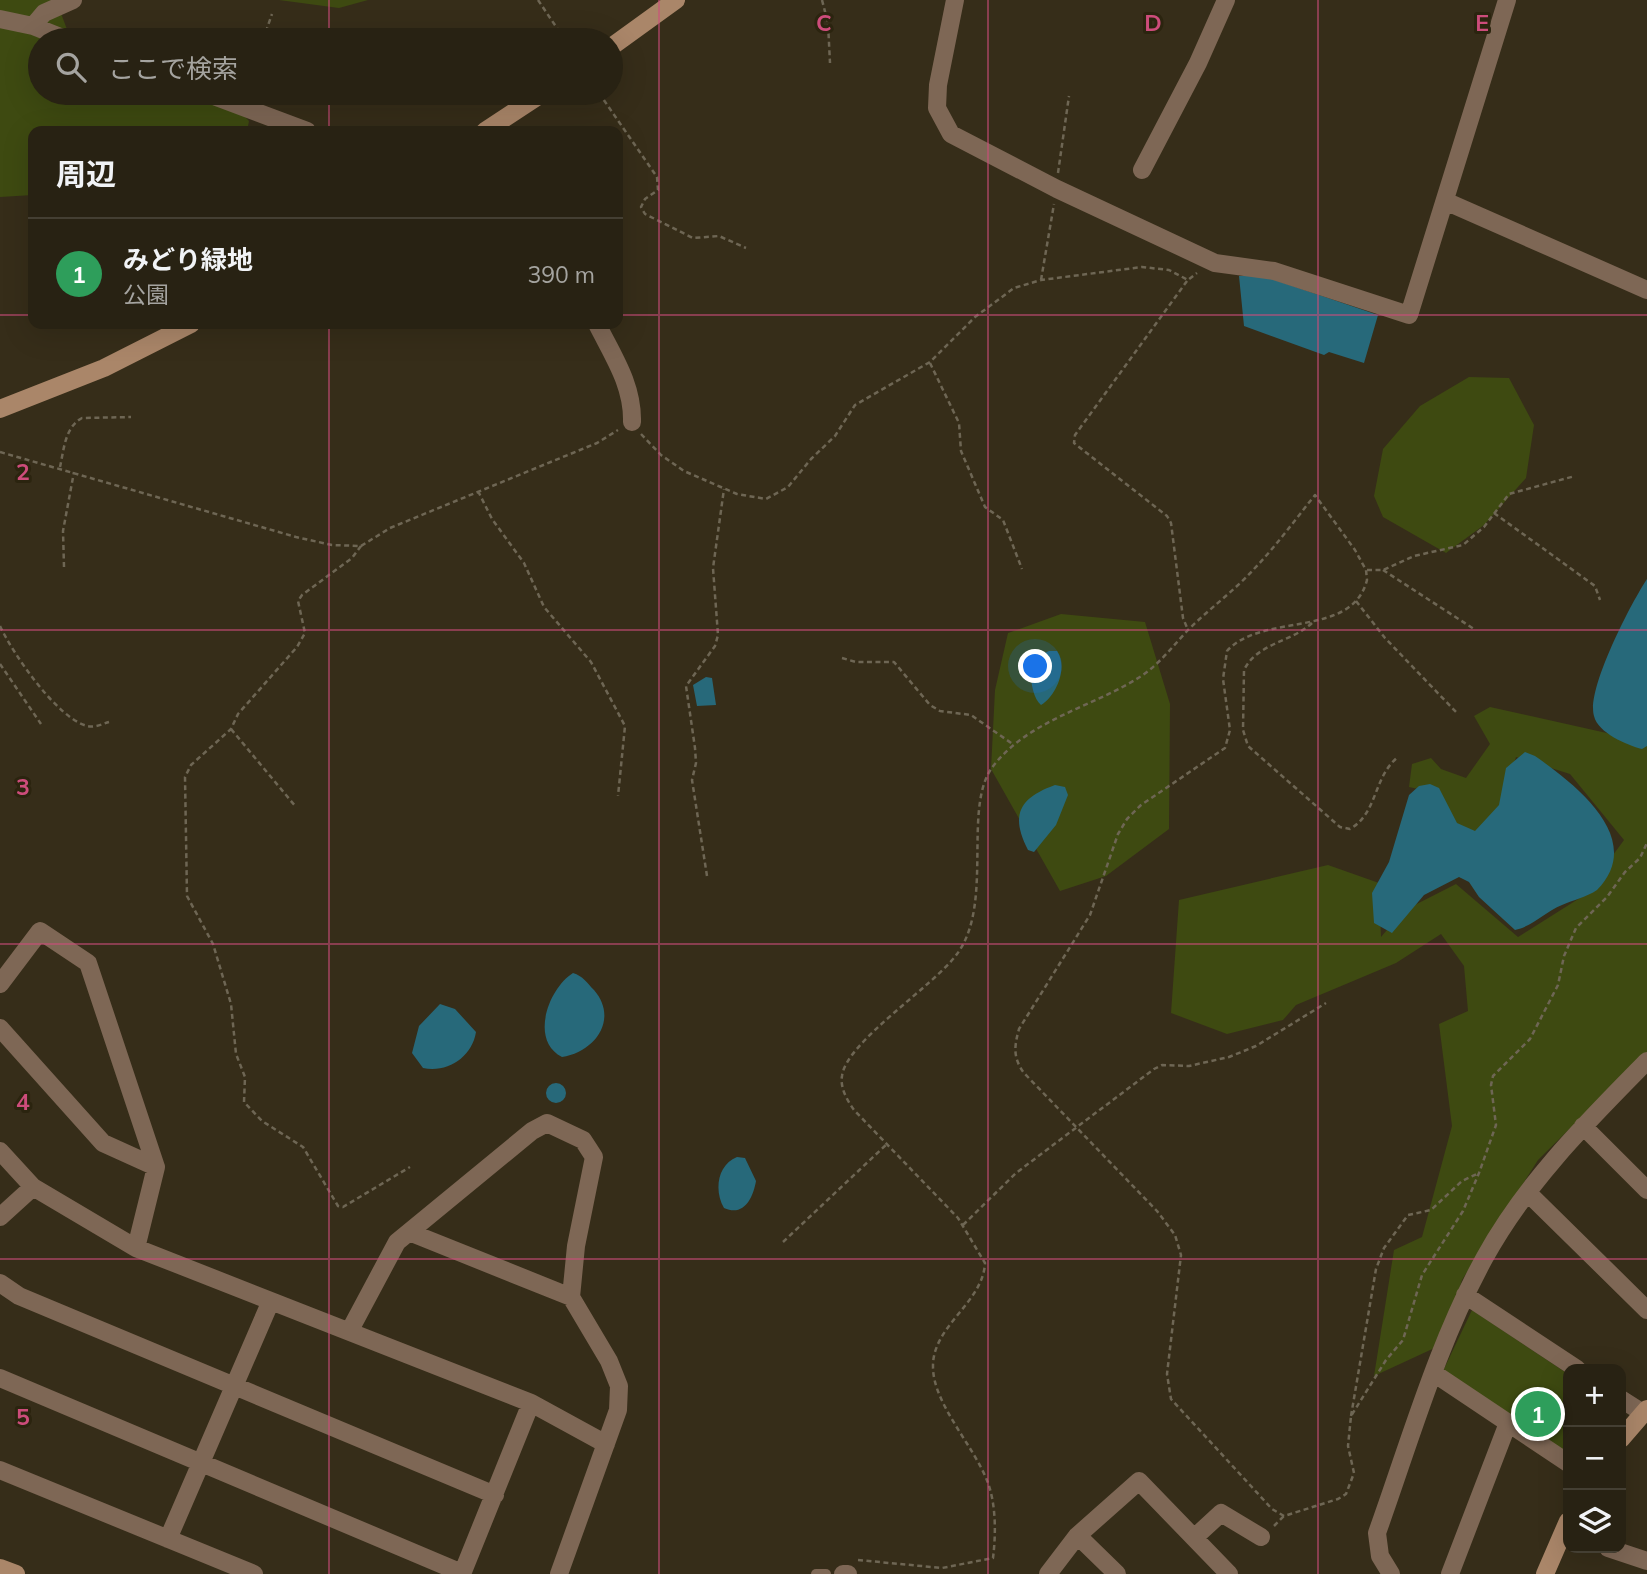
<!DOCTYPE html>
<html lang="ja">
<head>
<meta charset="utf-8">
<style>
	:root { --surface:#282213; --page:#302a1c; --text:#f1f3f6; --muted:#a5a4a0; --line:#443f33; --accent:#89ce48 }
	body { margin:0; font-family:Mulish,"Noto Sans JP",sans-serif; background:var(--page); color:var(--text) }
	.controls { position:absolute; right:21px; bottom:21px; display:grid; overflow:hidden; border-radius:14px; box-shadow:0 7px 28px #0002 }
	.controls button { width:63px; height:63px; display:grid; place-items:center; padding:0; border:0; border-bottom:2px solid var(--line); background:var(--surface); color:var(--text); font:35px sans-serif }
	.you { position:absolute; left:1036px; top:667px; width:24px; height:24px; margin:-18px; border:5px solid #fff; border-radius:50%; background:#1a73e8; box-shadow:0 0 0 10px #1a73e833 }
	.badge { display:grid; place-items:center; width:46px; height:46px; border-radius:50%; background:var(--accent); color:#fff; font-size:23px; font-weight:700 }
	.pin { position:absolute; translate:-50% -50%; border:4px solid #fff; box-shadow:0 2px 7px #0006 }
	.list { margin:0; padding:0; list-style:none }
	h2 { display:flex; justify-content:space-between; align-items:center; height:91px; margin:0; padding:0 28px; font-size:30px }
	h2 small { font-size:23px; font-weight:400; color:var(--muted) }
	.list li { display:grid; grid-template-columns:46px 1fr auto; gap:21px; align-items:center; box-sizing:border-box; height:112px; padding:0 28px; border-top:2px solid var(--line) }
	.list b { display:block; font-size:26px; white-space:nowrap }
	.list p { margin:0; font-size:23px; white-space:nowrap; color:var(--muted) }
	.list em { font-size:23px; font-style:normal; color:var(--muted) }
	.icon { flex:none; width:38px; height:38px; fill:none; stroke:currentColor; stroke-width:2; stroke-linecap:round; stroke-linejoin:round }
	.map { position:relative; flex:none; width:1647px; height:1574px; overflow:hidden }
	.search { position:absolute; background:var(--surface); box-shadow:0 7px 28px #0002; left:28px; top:28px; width:595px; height:77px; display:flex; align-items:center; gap:18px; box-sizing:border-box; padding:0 24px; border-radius:38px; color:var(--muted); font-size:26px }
	.panel { position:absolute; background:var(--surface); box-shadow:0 7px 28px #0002; left:28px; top:126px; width:595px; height:203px; border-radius:14px }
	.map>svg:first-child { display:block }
</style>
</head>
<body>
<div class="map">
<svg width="1647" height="1574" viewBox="0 0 1647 1574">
	<rect width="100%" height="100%" fill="#362d19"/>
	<path fill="#3e4a11" d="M0 0H56L71 40H40V93H223L249 121 247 131H33V195L0 197Z
		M279 0H368L339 8Z
		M1469 377 1509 378 1534 425 1526 478 1484 525 1446 553 1383 517 1374 496 1383 449 1420 406Z
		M1061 614 1145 622 1170 704 1169 829 1106 876 1060 891 991 769 995 690 1008 633Z
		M1490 707 1647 742V1052L1538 1160 1462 1280 1441 1345 1374 1376 1394 1250 1422 1237 1452 1126 1439 1024 1468 1011 1464 966 1441 934 1396 963 1296 1005 1283 1020 1227 1034 1171 1013 1179 900 1328 865 1379 883 1381 937 1403 911 1456 884 1518 937 1583 896 1624 840 1570 774 1516 757 1501 807 1474 836 1447 819 1432 792 1409 787 1412 764 1431 758 1441 769 1466 778 1490 744 1474 716Z
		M1472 1310 1568 1374V1454L1443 1371Z"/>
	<path fill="#27697a" d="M1239 276H1263L1378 315 1364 363 1329 352 1324 355 1244 326Z
		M1647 579V746L1642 749C1627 745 1598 733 1594 716 1586 690 1631 603 1647 579Z
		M1049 651H1057C1068 667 1057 695 1041 705 1031 697 1029 670 1032 659Z
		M706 677 712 678 716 705 697 706 693 685Z
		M1525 752 1535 756C1575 784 1647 839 1597 890 1587 897 1573 900 1562 905 1545 912 1533 926 1515 930L1479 897 1469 882 1459 877 1424 895 1392 933 1374 923 1372 893 1389 862 1409 795 1419 786 1430 784 1439 788 1457 823 1475 831 1499 805 1506 768Z
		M1055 785 1065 787 1068 795 1056 825 1034 852 1028 850C1010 815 1019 798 1055 785Z
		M573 973C583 976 587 983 594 990 619 1019 595 1052 562 1057 529 1040 549 988 573 973Z
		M440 1004 455 1009 476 1032C472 1057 448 1073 423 1068L412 1053 419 1026Z
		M546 1093a10 10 0 1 1 20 0a10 10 0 1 1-20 0Z
		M737 1157 745 1158 756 1181C753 1198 744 1217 724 1208 714 1191 717 1165 737 1157Z"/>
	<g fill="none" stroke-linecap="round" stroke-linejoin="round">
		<path stroke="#6e6654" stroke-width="2.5" stroke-dasharray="5 3.5" stroke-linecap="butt" d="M538 0 565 40
			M822 0 828 23 830 63
			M263 40 272 14
			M599 93 657 177 658 190 645 199 641 207 645 214 693 238 719 236 746 248
			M1058 173 1069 96
			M1041 280 1054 204
			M1187 281 1075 435 1074 443 1167 516 1171 523 1183 618 1188 630
			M930 363 959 423 961 451 985 507 1003 520 1022 569
			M641 434 661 455 684 471 737 494 766 499 788 487 811 459 835 436 855 405 930 362 975 317 1014 288 1041 280 1142 267 1169 270 1188 280 1197 273
			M0 452 296 537 332 545 361 546 390 528 597 443 618 430
			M60 467C64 449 65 427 82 418L131 417
			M478 491 492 519 524 563 544 607 591 662 625 726 618 796
			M1494 513 1595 586 1600 600
			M361 546 352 558 302 595 298 601 305 633 297 647 238 714 231 729 191 765 185 777 187 896 213 944 231 1004 236 1054 245 1077 244 1102 262 1121 303 1147 338 1206 343 1207 410 1167
			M64 567 63 531 74 472
			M1367 570H1383L1414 556 1463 545 1484 527 1509 494 1575 476
			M1383 570 1474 629
			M1356 601 1385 638 1456 712
			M1312 623C1292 642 1257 643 1244 670L1243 730 1248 746 1340 827 1350 829C1378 813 1373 777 1398 757
			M0 626C13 654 57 718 87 726 95 728 102 724 109 722
			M842 658 856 662H894L930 705 940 711 971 715 1014 745
			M0 664 41 724
			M231 729 296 807
			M707 876 692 780 696 763 695 748 686 686 715 646 718 635 713 568 724 489
			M963 1225 1016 1173 1154 1069 1162 1065 1189 1066 1229 1057 1256 1046 1326 1003
			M783 1242 888 1143
			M1351 1416 1376 1269 1384 1248 1408 1215 1431 1210 1462 1181 1479 1173
			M1274 1526 1284 1516
			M858 1560 942 1568 993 1558C996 1534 996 1505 988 1483 975 1447 933 1404 933 1367 932 1326 983 1303 985 1263L958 1218 854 1110C847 1100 840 1088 842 1076 846 1042 934 986 957 954 995 903 961 805 994 765 1030 719 1096 706 1143 675 1161 662 1173 646 1188 630 1209 609 1234 591 1254 569 1276 546 1295 520 1315 495L1355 550 1366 570 1367 580C1352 639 1262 612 1227 651L1223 679 1230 730 1225 748 1141 805 1127 819 1118 834 1090 915 1019 1029C1014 1047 1013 1058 1024 1073L1157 1211 1175 1235 1181 1255 1167 1374 1171 1399 1272 1509 1284 1516 1338 1499 1346 1494 1354 1473 1348 1446 1351 1416 1386 1360 1403 1340 1422 1275 1463 1211 1479 1173 1496 1125 1491 1085 1493 1076 1530 1039 1558 985 1564 956 1576 928 1607 897 1625 872 1640 858 1647 843"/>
		<path stroke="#7e6755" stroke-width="10" d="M816 1574H826"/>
		<path stroke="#7e6755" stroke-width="18" d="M955 0 938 85 937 108 951 134 1057 189 1215 263 1274 271 1409 315 1507 0
			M0 19 33 26 68 40
			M33 26 44 13 73 0
			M206 93 307 131
			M1142 170 1198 63 1226 0
			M1445 201 1647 290
			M597 324C613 356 633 385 632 422
			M0 984 40 931 88 963 156 1167 136 1248
			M0 1028 103 1143 156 1167
			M1583 1126 1647 1190
			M0 1151 33 1187
			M1528 1193 1647 1310
			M0 1217 33 1187 136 1248 531 1403 462 1574
			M409 1232 571 1297
			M0 1283 19 1296 495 1495
			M1465 1295 1577 1369
			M350 1330 397 1242 532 1131 547 1123 583 1140 594 1157 576 1246 571 1297 609 1361 619 1386 618 1410 559 1574
			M1435 1374 1568 1463
			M0 1378 462 1573
			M1621 1399 1643 1413
			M531 1403 606 1444
			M0 1470 254 1574
			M1078 1536 1117 1574
			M1194 1538 1221 1513 1261 1537
			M168 1539 270 1303
			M1608 1548 1647 1561
			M843 1574H848
			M1048 1574 1077 1536 1139 1481 1229 1574
			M1391 1574 1380 1556 1377 1533C1410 1441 1438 1342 1485 1257 1527 1181 1587 1122 1647 1061
			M1450 1574 1508 1423"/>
		<path stroke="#aa8669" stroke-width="18" d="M611 47 676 0
			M485 131 543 93
			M0 409 104 368 191 324
			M1621 1439 1647 1409
			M0 1568 16 1574
			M1545 1574 1568 1521"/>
	</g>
	<path fill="none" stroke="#cd4c7b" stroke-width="2" stroke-opacity="0.55" d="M329 0V40M659 0V1574M988 0V1574M1318 0V1574M329 93V131M0 315H33M618 315H1647M329 324V1574M0 630H1647M0 944H1647M0 1259H1647"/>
	<g font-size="23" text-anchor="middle" font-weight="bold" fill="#cd4c7b" stroke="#2b240f" stroke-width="6" stroke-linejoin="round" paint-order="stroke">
		<text x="824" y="31">C</text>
		<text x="1153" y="31">D</text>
		<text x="1482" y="31">E</text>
		<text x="23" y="480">2</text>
		<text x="23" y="795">3</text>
		<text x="23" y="1110">4</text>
		<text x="23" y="1425">5</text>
	</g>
</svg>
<div class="controls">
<button>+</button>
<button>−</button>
<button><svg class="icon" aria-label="layers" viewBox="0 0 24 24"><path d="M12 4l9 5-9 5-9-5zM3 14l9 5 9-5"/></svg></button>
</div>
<div class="you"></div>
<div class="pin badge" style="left:1538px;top:1414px;background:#2e9e5b">1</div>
<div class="search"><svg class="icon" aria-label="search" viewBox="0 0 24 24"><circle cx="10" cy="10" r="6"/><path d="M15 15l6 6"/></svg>ここで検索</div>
<section class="panel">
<h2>周辺<small></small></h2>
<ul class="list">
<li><span class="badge" style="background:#2e9e5b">1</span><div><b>みどり緑地</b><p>公園</p></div><em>390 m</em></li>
</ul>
</section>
</div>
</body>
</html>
